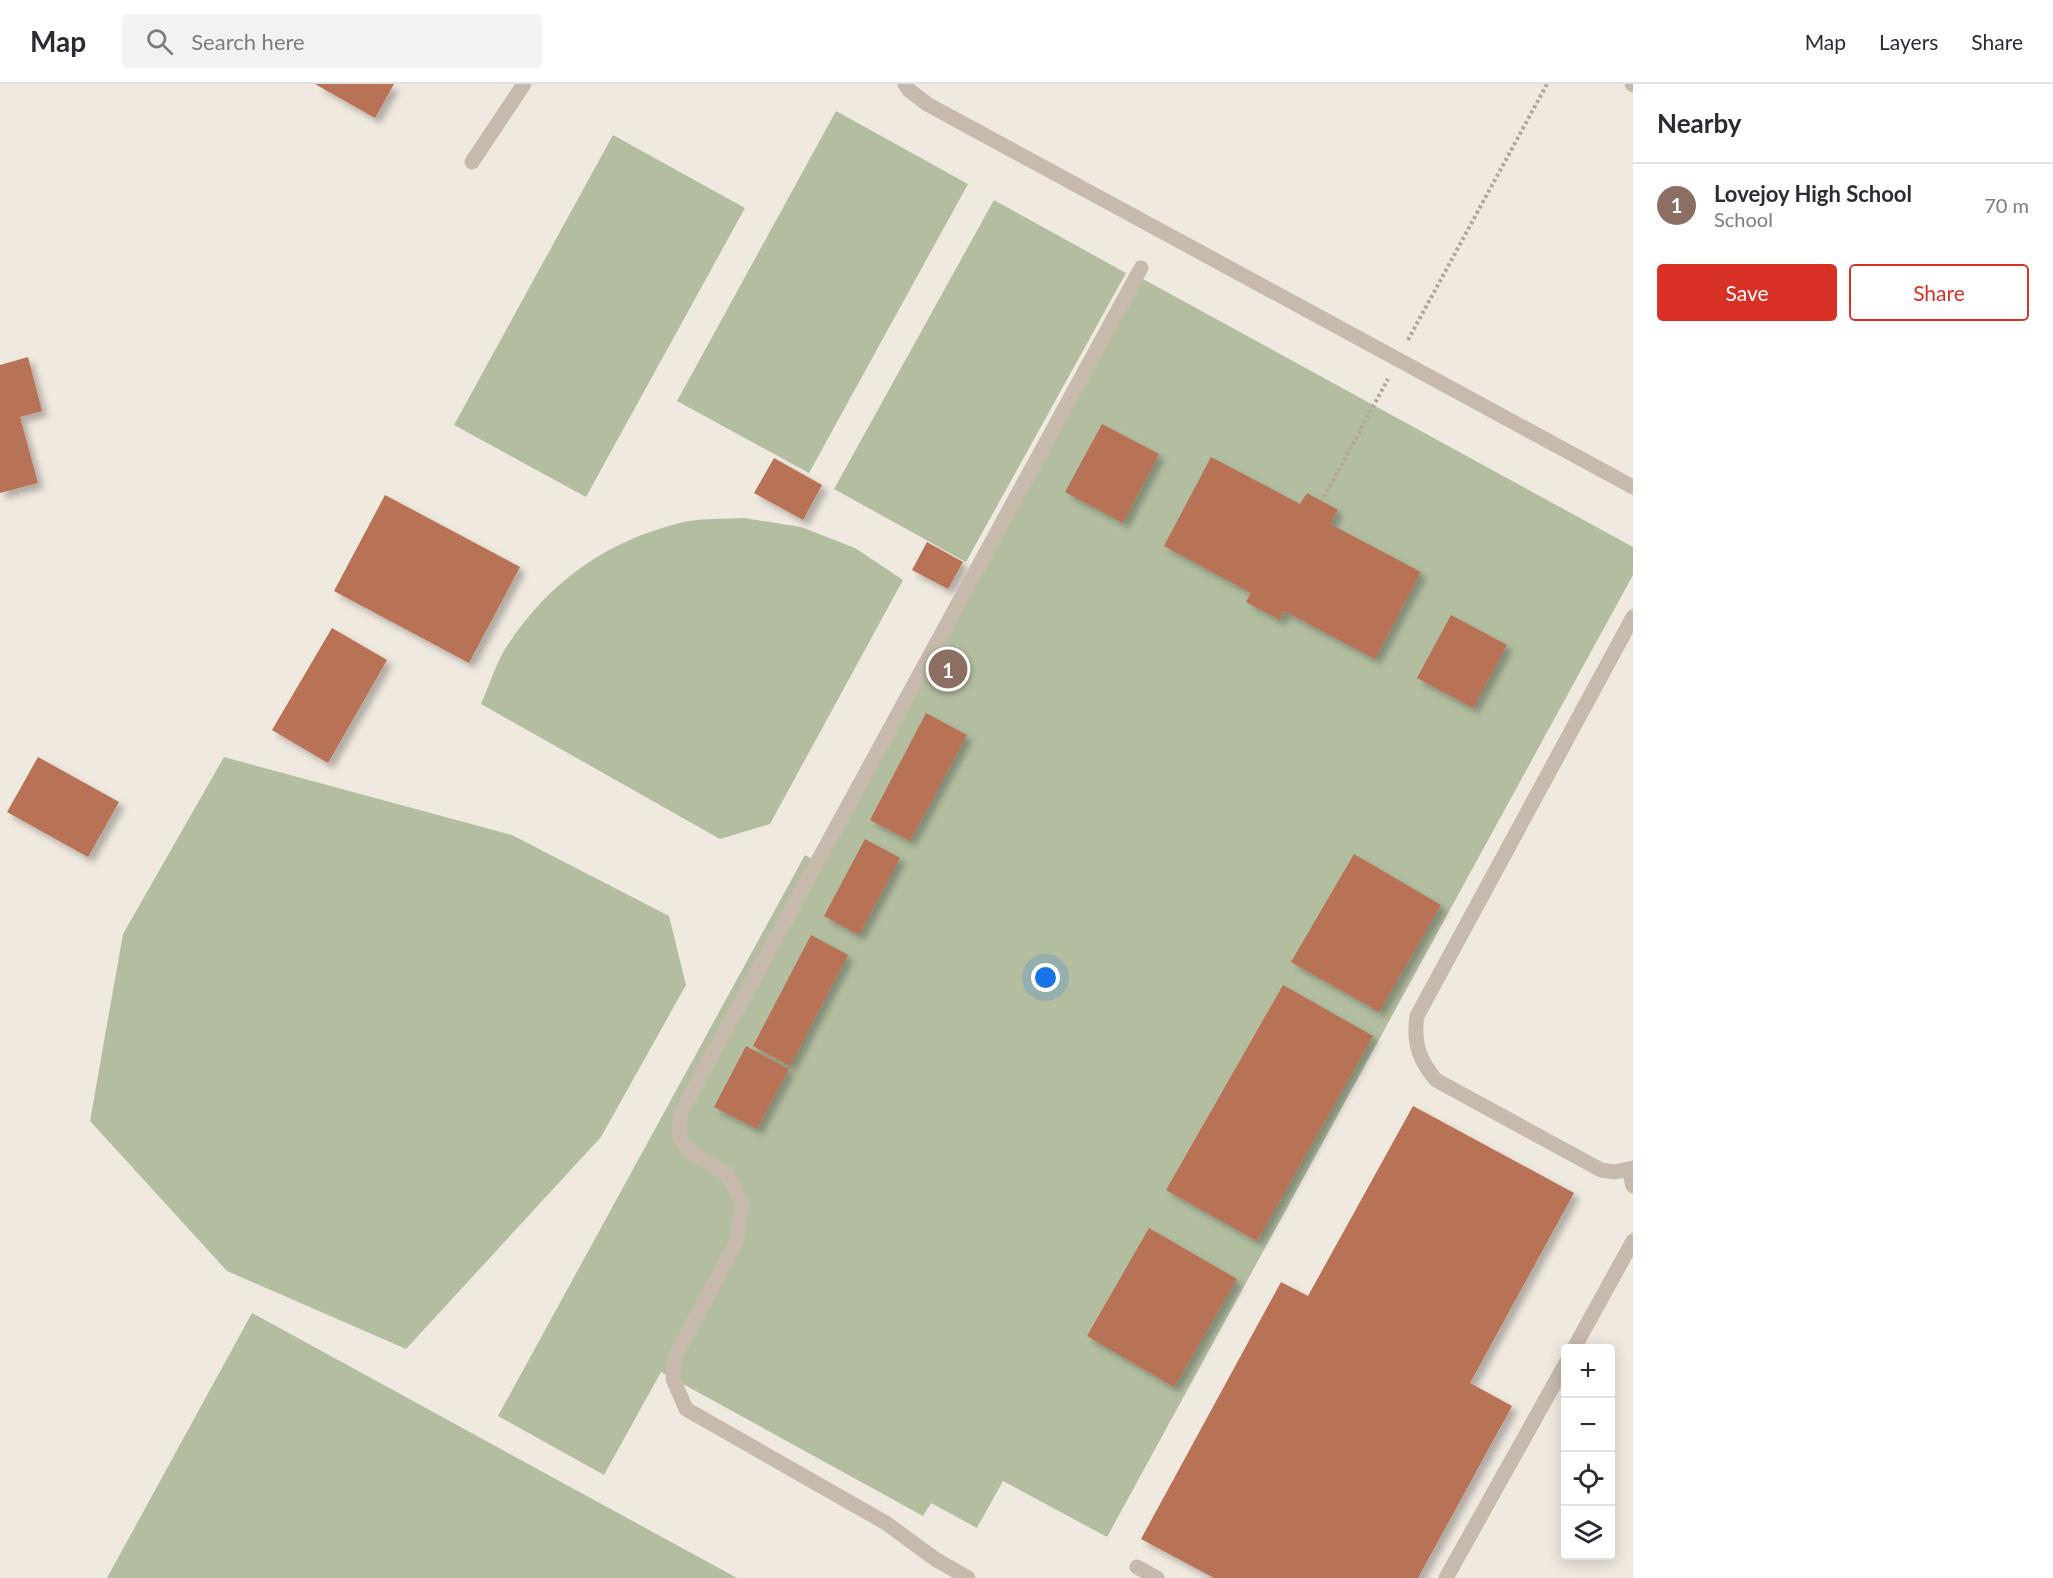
<!DOCTYPE html>
<html lang="en">
<head>
<meta charset="utf-8">
<style>
	:root { --surface:#fff; --page:#f2f2f3; --text:#2b2b33; --muted:#7c7c81; --line:#e1e1e2; --accent:#d93025 }
	body { margin:0; font-family:Lato,sans-serif; background:var(--page); color:var(--text) }
	.controls { position:absolute; right:18px; bottom:18px; display:grid; overflow:hidden; border-radius:6px; box-shadow:0 3px 15px #0003 }
	.controls button { width:54px; height:54px; display:grid; place-items:center; padding:0; border:0; border-bottom:2px solid var(--line); background:var(--surface); color:var(--text); font:30px sans-serif }
	.you { position:absolute; left:1046px; top:894px; width:21px; height:21px; margin:-15px; border:4px solid #fff; border-radius:50%; background:#1a73e8; box-shadow:0 0 0 9px #1a73e833 }
	.badge { display:grid; place-items:center; width:39px; height:39px; border-radius:50%; background:var(--accent); color:#fff; font-size:20px; font-weight:700 }
	.pin { position:absolute; translate:-50% -50%; border:3px solid #fff; box-shadow:0 2px 6px #0006 }
	.list { margin:0; padding:0; list-style:none }
	h2 { display:flex; justify-content:space-between; align-items:center; height:78px; margin:0; padding:0 24px; font-size:26px }
	h2 small { font-size:20px; font-weight:400; color:var(--muted) }
	.list li { display:grid; grid-template-columns:39px 1fr auto; gap:18px; align-items:center; box-sizing:border-box; height:84px; padding:0 24px; border-top:2px solid var(--line) }
	.list b { display:block; font-size:22px; white-space:nowrap }
	.list p { margin:0; font-size:20px; white-space:nowrap; color:var(--muted) }
	.list em { font-size:20px; font-style:normal; color:var(--muted) }
	.actions { display:flex; gap:12px; padding:18px 24px }
	.actions a { flex:1; padding:14px 0; border:2px solid var(--accent); border-radius:6px; text-align:center; font-size:21px; color:var(--accent) }
	.actions .main { background:var(--accent); color:#fff }
	.icon { flex:none; width:33px; height:33px; fill:none; stroke:currentColor; stroke-width:2; stroke-linecap:round; stroke-linejoin:round }
	.map { position:relative; flex:none; width:1633px; height:1494px; overflow:hidden }
	header { display:flex; align-items:center; gap:36px; box-sizing:border-box; height:84px; padding:0 30px; background:var(--surface); border-bottom:2px solid var(--line) }
	header strong { font-size:28px }
	nav { display:flex; gap:33px; margin-inline-start:auto; font-size:21px }
	.search { width:420px; height:54px; background:var(--page); display:flex; align-items:center; gap:15px; box-sizing:border-box; padding:0 21px; border-radius:6px; color:var(--muted); font-size:22px }
	main { display:flex }
	aside { flex:1; background:var(--surface) }
	.map>svg:first-child { display:block }
</style>
</head>
<body>
<header>
<strong>Map</strong>
<div class="search"><svg class="icon" aria-label="search" viewBox="0 0 24 24"><circle cx="10" cy="10" r="6"/><path d="M15 15l6 6"/></svg>Search here</div>
<nav><a>Map</a><a>Layers</a><a>Share</a></nav>
</header>
<main>
<div class="map">
<svg width="1633" height="1494" viewBox="0 0 1633 1494">
	<defs>
		<filter id="shadow"><feDropShadow dx="5.5" dy="5.5" stdDeviation="3" flood-color="#0004"/></filter>
	</defs>
	<rect width="100%" height="100%" fill="#f0e9e0"/>
	<path fill="#b3bea1" d="M836 27 968 100 809 389 677 317Z
		M613 51 745 124 586 413 454 341Z
		M994 116 1126 189 966 478 834 405Z
		M1143 195 1633 463V491L1107 1453 1003 1397 977 1444 931 1419 923 1432 661 1288 604 1391 498 1332 805 771 822 781Z
		M744 434 801 443 855 464 903 496 770 740 720 755 481 620C489 602 495 582 505 565 548 498 607 456 684 438 703 434 725 435 744 434Z
		M224 673 512 751 669 832 686 901 601 1053 406 1265 227 1187 90 1037 123 850Z
		M252 1229 737 1494H107Z"/>
	<path fill="#b87256" filter="url(#shadow)" d="M315 0H394L375 34Z
		M28 273 42 327 20 333 38 399 0 409V281Z
		M1102 340 1159 370 1123 439 1065 408Z
		M1211 373 1300 420 1307 409 1338 426 1330 440 1421 488 1375 575 1284 527 1280 536 1246 518 1251 509 1164 462Z
		M774 374 822 401 803 436 754 409Z
		M385 411 520 483 469 579 334 507Z
		M927 458 963 478 948 505 912 486Z
		M1451 531 1507 561 1473 624 1417 594Z
		M332 544 387 576 328 679 272 646Z
		M926 629 967 651 910 757 870 736Z
		M38 673 119 718 88 773 7 728Z
		M865 755 900 774 859 851 824 832Z
		M1354 770 1441 821 1379 928 1291 878Z
		M811 851 848 871 790 982 753 962Z
		M1283 901 1373 952 1257 1157 1166 1106Z
		M746 962 789 985 757 1045 714 1023Z
		M1413 1022 1574 1109 1470 1299 1512 1322 1418 1494H1214L1141 1455 1281 1198 1308 1212Z
		M1149 1144 1237 1195 1174 1303 1087 1252Z"/>
	<g fill="none" stroke-linecap="round" stroke-linejoin="round">
		<path stroke="#b3a497" stroke-width="4" stroke-dasharray="3 3" stroke-linecap="butt" d="M1408 256 1547 0
			M1324 413 1388 295"/>
		<path stroke="#c7baad" stroke-width="15" d="M905 0 909 6 927 20 1633 403
			M1632 0 1633 1
			M472 78 524 0
			M1633 533 1417 932C1413 958 1419 976 1436 996L1601 1086 1615 1088 1633 1084
			M1629 1086 1633 1102
			M1574 1264 1633 1157
			M1137 1483 1157 1494
			M968 1494 935 1475 886 1439 686 1325 673 1295 675 1272 736 1159 742 1119 728 1091 689 1067 679 1052 680 1030 1141 184
			M1446 1494 1566 1279"/>
	</g>
</svg>
<div class="controls">
<button>+</button>
<button>−</button>
<button><svg class="icon" aria-label="locate" viewBox="0 0 24 24"><circle cx="12" cy="12" r="6"/><path d="M12 2v4M12 18v4M2 12h4M18 12h4"/></svg></button>
<button><svg class="icon" aria-label="layers" viewBox="0 0 24 24"><path d="M12 4l9 5-9 5-9-5zM3 14l9 5 9-5"/></svg></button>
</div>
<div class="you"></div>
<div class="pin badge" style="left:948px;top:585px;background:#8d6e63">1</div>
</div>
<aside>
<h2>Nearby<small></small></h2>
<ul class="list">
<li><span class="badge" style="background:#8d6e63">1</span><div><b>Lovejoy High School</b><p>School</p></div><em>70 m</em></li>
</ul>
<div class="actions"><a class="main">Save</a><a>Share</a></div>
</aside>
</main>
</body>
</html>
